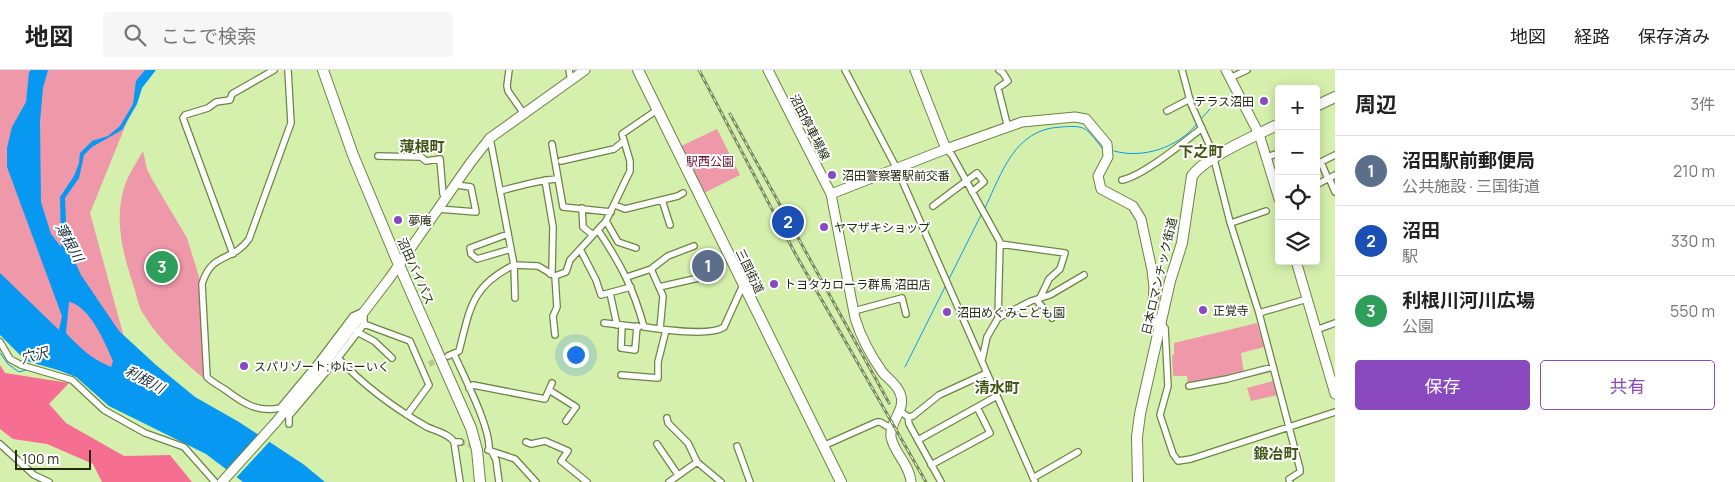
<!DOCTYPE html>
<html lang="ja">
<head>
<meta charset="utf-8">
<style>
	:root { --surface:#fff; --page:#f6f6f6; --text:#222; --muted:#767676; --line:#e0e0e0; --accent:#8949bf }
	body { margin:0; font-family:Manrope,"Noto Sans JP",sans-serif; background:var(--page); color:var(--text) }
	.controls { position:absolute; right:15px; top:15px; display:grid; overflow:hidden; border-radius:5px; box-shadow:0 2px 12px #0003 }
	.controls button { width:45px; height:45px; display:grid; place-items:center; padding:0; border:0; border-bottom:1px solid var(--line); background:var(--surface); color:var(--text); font:25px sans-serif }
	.scale { position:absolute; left:15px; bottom:12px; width:76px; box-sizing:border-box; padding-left:5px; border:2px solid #212b11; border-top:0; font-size:14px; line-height:18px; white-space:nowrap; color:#212b11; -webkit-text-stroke:4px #fff; paint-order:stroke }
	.you { position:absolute; left:575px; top:284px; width:18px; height:18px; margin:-12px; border:4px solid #fff; border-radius:50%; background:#1a73e8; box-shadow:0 0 0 8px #1a73e833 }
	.badge { display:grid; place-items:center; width:32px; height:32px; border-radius:50%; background:var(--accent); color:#fff; font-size:16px; font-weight:700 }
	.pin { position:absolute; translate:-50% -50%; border:2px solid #fff; box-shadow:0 1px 5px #0006 }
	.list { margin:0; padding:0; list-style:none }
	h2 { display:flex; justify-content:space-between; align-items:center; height:65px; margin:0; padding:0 20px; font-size:21px }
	h2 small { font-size:16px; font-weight:400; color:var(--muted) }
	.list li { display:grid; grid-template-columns:32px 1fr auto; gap:15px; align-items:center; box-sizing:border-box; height:70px; padding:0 20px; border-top:1px solid var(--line) }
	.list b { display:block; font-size:19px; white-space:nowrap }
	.list p { margin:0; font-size:16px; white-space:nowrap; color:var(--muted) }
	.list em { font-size:16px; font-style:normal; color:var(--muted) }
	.actions { display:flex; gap:10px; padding:15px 20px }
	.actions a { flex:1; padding:11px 0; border:1px solid var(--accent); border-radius:5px; text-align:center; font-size:18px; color:var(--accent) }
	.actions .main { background:var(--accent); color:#fff }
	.icon { flex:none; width:28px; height:28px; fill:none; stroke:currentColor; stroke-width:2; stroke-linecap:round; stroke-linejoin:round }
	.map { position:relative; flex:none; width:1335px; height:412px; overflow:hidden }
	header { display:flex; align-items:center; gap:30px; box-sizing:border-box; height:70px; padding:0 25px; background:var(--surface); border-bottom:1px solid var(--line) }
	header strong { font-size:24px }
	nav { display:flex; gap:28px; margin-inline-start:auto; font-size:18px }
	.search { width:350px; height:45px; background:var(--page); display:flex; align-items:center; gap:12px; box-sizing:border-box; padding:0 18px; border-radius:5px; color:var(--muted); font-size:19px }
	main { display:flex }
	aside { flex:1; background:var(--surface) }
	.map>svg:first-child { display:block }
</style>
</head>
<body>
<header>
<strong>地図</strong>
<div class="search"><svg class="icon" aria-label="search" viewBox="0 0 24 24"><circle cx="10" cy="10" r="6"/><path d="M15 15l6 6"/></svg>ここで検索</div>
<nav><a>地図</a><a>経路</a><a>保存済み</a></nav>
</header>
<main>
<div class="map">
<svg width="1335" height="412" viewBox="0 0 1335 412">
	<rect width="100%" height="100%" fill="#d5f0ac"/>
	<path fill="#ee98aa" d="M0 0H148L90 143 144 340 0 234Z
		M717 59 740 105 702 124 679 77Z
		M143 81 147 99 152 109 187 168 201 213 204 288 207 311C185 293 159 270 144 245 139 238 137 228 135 220 125 190 115 158 122 126 125 109 135 95 143 81Z
		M1257 253 1264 277 1241 283 1244 304 1188 315 1187 306H1173L1172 286 1174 284V273Z
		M1273 311 1278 325 1251 331 1247 318Z"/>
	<path fill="#f66e92" d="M0 295 5 303 69 313 49 334 66 353 124 386 170 385 192 412H102L93 394 47 374 13 369 0 359Z"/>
	<path fill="#0798f2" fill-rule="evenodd" d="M31 0H48L43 18 40 52 41 132 51 164 61 177 60 127 74 106 79 93 80 83 92 71 108 66 120 56 133 34 136 11 145 0H156L142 18 137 34 122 60 92 77 84 85 79 108 65 128 67 174 81 205 119 261 156 295 195 327 239 352 303 394 325 412H243L206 384 109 336 76 307 58 300 26 291 0 265V203L59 260 62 246 7 97V78L12 57 26 32 29 2ZM69 232C90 236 105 273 113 291L111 297C92 289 80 278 66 263Z"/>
	<path fill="#d5f0ac" d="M261 363 271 370 235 409 226 402Z"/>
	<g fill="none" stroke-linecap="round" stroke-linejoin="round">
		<path stroke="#0798f2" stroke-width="1" d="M1201 49 1219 29
			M1114 81C1143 89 1177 78 1197 54
			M984 140C1002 103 1014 59 1061 57 1087 55 1086 58 1102 78
			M948 211 982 143
			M0 283 8 294 19 302 26 300
			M905 297 946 215"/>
		<path stroke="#b1c98d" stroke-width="5.5" stroke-dasharray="5.5 3" stroke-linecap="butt" d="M429 294 441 289
			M460 372 488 380"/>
		<defs>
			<path id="street" d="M288 0 291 53 249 169C232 193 212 181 202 214L207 307C213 313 220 316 227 321 243 333 258 343 280 338L319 291 353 246 364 241V254L338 288C363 315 394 338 427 357 436 361 449 364 454 372H460
				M509 0 507 16 508 21 524 44
				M569 0 571 11
				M845 0 897 99 1035 412
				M999 0 1003 3 1008 11 998 18 1008 58
				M1182 0 1191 34 1212 81 1230 152 1259 243 1300 399V402L1289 409 1290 412
				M1230 8 1247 0
				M1167 41 1190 29
				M552 74 563 137 611 142
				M946 79 952 85 1000 172 998 248 987 267 982 290
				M378 86 421 87 426 91 440 89 443 124 446 127
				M1267 87 1279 83
				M561 91 614 79 624 71
				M1329 108 1335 122
				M1328 109 1321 92 1335 85
				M545 110 553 157 552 201 550 204
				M1122 110C1143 106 1184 72 1202 58
				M1316 115 1335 105
				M500 121C520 116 538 110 558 109
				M662 130 670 155
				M615 135 625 139 678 126 683 123
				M933 136 977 103 984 112 972 122
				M582 138 583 157 593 165
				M438 139 476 142 471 117 456 115
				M606 151 618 172 636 178
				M1231 153 1266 141
				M598 160C621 195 633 217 644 257 661 259 710 267 724 257L743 215
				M508 164 470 178 471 184 477 189 511 179
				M1000 174 1065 183 1060 199 1049 209 1038 232 1052 248
				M580 179 596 210 601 225 631 217
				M233 184 183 48 185 45 208 38 216 32 230 30 232 24 274 0
				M651 199 663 226 660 259
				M555 206 557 237 553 246 555 265
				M627 207 651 199 668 186 694 176
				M659 217 703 207
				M610 223 617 255
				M515 228 514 195 538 196 555 206 566 202 570 190 606 151 630 101V91L622 64 657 40
				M854 241 902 228 906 244
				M1259 243 1307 229
				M998 248 1031 231 1050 225 1084 205
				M604 253 639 257
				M364 254 410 271 429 315 407 345
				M1161 254 1165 258 1168 316 1160 345 1173 384 1178 391 1191 389 1335 342
				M622 255 621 278 635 280 637 256
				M1316 260 1335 253
				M357 262 374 271 392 288
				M0 272 10 289 21 295 72 310 104 340 145 363 184 377 215 412
				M454 284C464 307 491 358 489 380
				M448 286 459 281C470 239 471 216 514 195L490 68
				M621 305 658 308V292L666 260
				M1189 316 1227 309 1273 297
				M469 318 473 315 545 329 552 313
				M549 320 576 337 566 351
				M900 341 908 347 909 354 941 412
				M908 347 913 346 939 325 987 303
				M667 348 668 353 688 373 697 392
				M289 354V346L338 288
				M918 370 997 326
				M454 372 460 412
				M526 372 531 374 545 371 568 381 561 391 587 412
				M0 374 34 405 49 412
				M657 374 678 405
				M737 376 750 412
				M823 376 877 352H880L892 359
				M488 380 515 389 536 412
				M492 382 496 390 499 412
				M931 395 990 363 977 337
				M1033 408 1078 382
				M669 412 697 392 721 412"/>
			<path id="secondary" d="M768 0 831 124 855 248C861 268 871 286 883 303 889 309 897 315 900 323 907 340 889 351 891 367 894 383 910 395 911 412
				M915 0 946 79
				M1226 0 1259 64 1279 129
				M831 124 946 79 1022 52 1075 47 1086 49 1107 74 1108 87 1098 106 1101 119 1133 136 1141 149 1152 200 1154 217 1152 248 1161 254
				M1296 191 1335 324
				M222 412 276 352 331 285 389 209 471 92 490 68 585 0"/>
			<path id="highway" d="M323 0 353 85 399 195 471 358 477 380 480 412
				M638 0 841 412
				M1316 36 1335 27
				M1138 412 1137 367 1140 344 1170 211 1182 173 1192 106C1205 87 1257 65 1279 54"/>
		</defs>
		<use href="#street" stroke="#6c8444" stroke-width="8"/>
		<use href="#secondary" stroke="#6c8444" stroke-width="11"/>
		<use href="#highway" stroke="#6c8444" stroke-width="12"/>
		<use href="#street" stroke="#fff" stroke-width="5.5"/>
		<use href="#secondary" stroke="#fff" stroke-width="9"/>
		<use href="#highway" stroke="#fff" stroke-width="10"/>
		<defs>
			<path id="rail" d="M699 0 796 185 926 412
				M730 44 889 333"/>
		</defs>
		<use href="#rail" stroke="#7a8c5e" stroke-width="3"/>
		<use href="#rail" stroke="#fff" stroke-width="1" stroke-dasharray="4" stroke-linecap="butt"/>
	</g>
	<g fill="#8949bf" stroke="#fff" stroke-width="2">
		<circle cx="1264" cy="31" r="5"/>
		<circle cx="832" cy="105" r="5"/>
		<circle cx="398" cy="150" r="5"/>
		<circle cx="824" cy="157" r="5"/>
		<circle cx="774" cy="214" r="5"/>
		<circle cx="1203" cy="240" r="5"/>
		<circle cx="947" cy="242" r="5"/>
		<circle cx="244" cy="296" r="5"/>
	</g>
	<g text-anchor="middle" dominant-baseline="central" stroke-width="4" stroke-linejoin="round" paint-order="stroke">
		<g font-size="12" fill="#212b11" stroke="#fff" text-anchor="start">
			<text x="1254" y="31" text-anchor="end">テラス沼田</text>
			<text x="842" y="105">沼田警察署駅前交番</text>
			<text x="408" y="150">夢庵</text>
			<text x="834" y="157">ヤマザキショップ</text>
			<text x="784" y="214">トヨタカローラ群馬 沼田店</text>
			<text x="1213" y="240">正覚寺</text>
			<text x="957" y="242">沼田めぐみこども園</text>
			<text x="254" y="296">スパリゾート;ゆにーいく</text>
		</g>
		<g font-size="12" fill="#212b11" stroke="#fff">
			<text transform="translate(810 57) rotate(63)">沼田停車場線</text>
			<text transform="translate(416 201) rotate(66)">沼田バイパス</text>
			<text transform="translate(750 201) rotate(64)">三国街道</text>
			<text transform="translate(1159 206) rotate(-77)">日本ロマンチック街道</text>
		</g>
		<g font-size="12" fill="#67112f" stroke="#fff">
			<text x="710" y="91">駅西公園</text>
		</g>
		<g font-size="14" font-style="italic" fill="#1b2e3f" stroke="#fff">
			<text transform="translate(70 172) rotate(61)">薄根川</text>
			<text transform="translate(34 285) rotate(-14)">穴沢</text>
			<text transform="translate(145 309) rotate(28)">利根川</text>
		</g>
		<g font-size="15" font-weight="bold" fill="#415615" stroke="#fff">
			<text x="422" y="76">薄根町</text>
			<text x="1201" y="81">下之町</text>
			<text x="997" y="317">清水町</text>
			<text x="1276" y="383">鍛冶町</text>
		</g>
	</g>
</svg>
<div class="controls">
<button>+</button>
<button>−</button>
<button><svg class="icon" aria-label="locate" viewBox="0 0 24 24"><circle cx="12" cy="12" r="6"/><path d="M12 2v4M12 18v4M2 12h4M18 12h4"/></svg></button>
<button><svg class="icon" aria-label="layers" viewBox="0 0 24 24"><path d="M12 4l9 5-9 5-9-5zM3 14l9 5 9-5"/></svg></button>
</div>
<div class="scale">100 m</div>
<div class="you"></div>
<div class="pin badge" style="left:708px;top:196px;background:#5c6f8a">1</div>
<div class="pin badge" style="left:788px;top:152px;background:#1a4fb4">2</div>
<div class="pin badge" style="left:162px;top:197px;background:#2e9e5b">3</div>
</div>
<aside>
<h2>周辺<small>3件</small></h2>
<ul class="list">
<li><span class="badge" style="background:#5c6f8a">1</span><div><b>沼田駅前郵便局</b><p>公共施設 · 三国街道</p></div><em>210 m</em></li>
<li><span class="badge" style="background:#1a4fb4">2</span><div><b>沼田</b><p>駅</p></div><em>330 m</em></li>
<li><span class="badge" style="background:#2e9e5b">3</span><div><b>利根川河川広場</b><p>公園</p></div><em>550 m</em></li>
</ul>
<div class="actions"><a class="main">保存</a><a>共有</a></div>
</aside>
</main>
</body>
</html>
